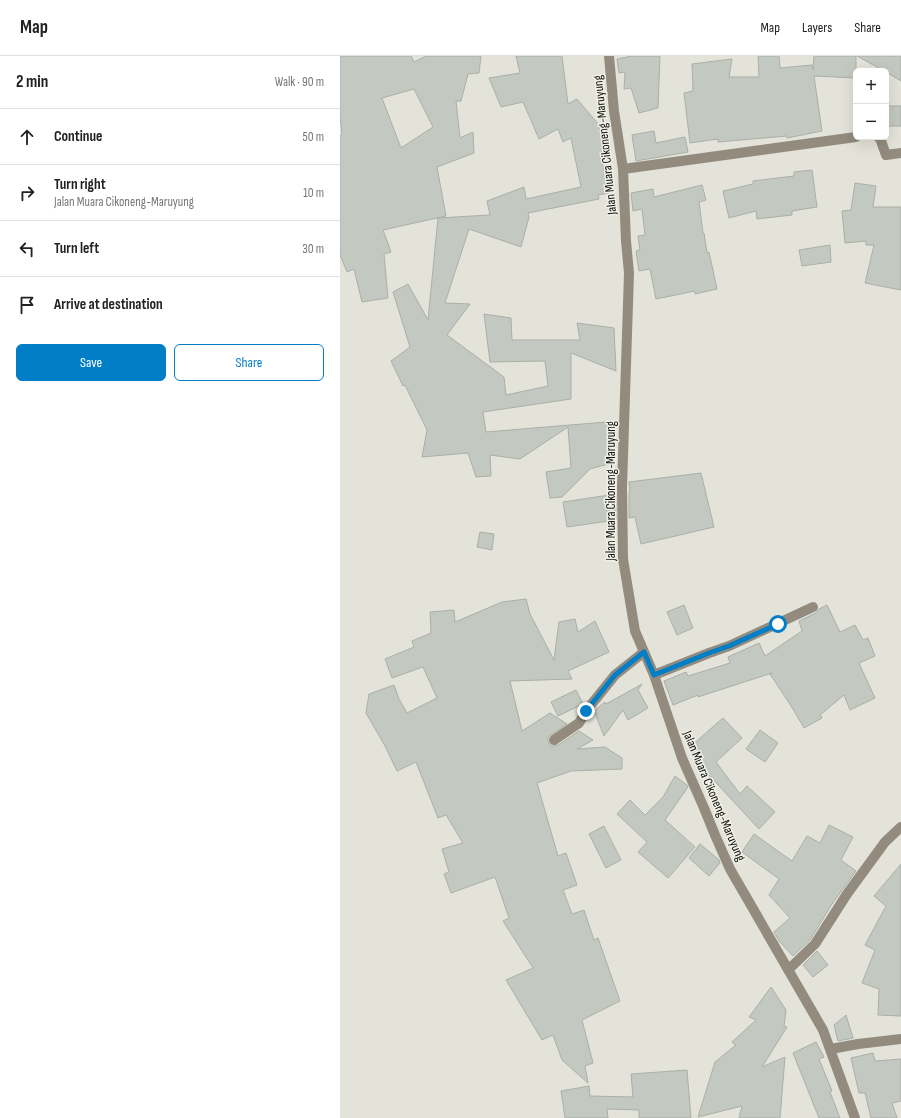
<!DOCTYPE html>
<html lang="en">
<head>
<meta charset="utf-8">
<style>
	:root { --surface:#fff; --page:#f2f2f2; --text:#222; --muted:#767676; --line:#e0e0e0; --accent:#027ec6 }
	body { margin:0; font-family:"Sofia Sans Condensed",sans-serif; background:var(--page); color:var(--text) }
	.controls { position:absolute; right:12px; top:12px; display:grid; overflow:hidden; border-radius:6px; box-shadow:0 4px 16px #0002 }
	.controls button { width:36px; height:36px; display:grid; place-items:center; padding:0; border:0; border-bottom:1px solid var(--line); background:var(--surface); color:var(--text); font:20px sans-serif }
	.stop { position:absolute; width:12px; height:12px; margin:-9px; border:3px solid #027ec6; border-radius:50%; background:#fff }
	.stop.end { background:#027ec6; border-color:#fff; box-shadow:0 1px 4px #0008 }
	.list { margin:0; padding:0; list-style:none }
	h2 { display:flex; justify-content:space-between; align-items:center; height:52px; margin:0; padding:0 16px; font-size:17px }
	h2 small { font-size:13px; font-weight:400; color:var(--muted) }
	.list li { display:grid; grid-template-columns:26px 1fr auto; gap:12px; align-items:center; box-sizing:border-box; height:56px; padding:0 16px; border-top:1px solid var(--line) }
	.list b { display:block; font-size:15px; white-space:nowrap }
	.list p { margin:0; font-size:13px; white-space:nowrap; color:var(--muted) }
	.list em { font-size:13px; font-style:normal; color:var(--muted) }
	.actions { display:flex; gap:8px; padding:12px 16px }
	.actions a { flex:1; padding:9px 0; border:1px solid var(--accent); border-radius:6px; text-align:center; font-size:14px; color:var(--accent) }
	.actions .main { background:var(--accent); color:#fff }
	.icon { flex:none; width:22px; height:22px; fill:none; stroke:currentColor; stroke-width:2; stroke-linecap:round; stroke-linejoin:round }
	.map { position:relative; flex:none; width:561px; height:1062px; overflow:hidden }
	header { display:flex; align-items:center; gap:24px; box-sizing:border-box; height:56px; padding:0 20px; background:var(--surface); border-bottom:1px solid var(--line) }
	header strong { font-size:19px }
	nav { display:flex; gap:22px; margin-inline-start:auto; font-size:14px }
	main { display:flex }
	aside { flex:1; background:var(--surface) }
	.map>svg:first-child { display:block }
</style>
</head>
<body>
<header>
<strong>Map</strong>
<nav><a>Map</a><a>Layers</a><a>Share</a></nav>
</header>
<main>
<aside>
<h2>2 min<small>Walk · 90 m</small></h2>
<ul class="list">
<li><svg class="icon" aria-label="ahead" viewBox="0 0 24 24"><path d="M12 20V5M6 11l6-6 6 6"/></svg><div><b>Continue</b></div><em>50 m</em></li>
<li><svg class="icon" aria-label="right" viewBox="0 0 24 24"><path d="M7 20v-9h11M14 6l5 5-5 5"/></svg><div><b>Turn right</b><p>Jalan Muara Cikoneng-Maruyung</p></div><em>10 m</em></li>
<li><svg class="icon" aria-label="left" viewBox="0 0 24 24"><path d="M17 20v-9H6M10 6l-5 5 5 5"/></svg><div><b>Turn left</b></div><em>30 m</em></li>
<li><svg class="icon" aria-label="arrive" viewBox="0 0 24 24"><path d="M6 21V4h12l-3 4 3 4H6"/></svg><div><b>Arrive at destination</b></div></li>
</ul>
<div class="actions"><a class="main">Save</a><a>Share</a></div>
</aside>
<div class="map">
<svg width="561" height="1062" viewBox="0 0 561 1062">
	<rect width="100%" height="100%" fill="#e3e3da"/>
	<path fill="#c3c8c0" stroke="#aaafa7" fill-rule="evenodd" d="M0 0H71L74 6 86 0H141L139 17 128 18 121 45H116L120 82 133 76 134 97 97 111 106 160 43 174 51 196 44 198 48 242 22 246 14 213 7 216 0 199V80L2 78 0 62ZM74 33 93 71 61 92 42 42Z
		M176 0H222L228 48 237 43 259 69 266 100 261 101 269 137 258 139 259 143 188 157 189 161 181 191 129 173 105 247 130 248 107 279 164 321 166 339 208 330 205 305 150 306 144 258 171 262 172 284H240L237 267 274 272 276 315 231 297V343L143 356 146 376 266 366 273 381 270 386 269 399 272 407 250 413 222 441 210 442 206 416 231 412 228 371 180 403 150 399 151 420 136 421 128 397 82 401 87 374 65 329 63 330 51 305 70 291 53 236 68 228 88 264 98 162 150 159 147 145 184 131 186 143 241 131 231 82 223 86 218 73 199 83 183 46 161 51 149 22 180 17Z
		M292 0H320L318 52 299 57 291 32 284 33 285 16 279 17 277 3Z
		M418 0H439L440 12 472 9 473 14 474 0H516V22L474 20 482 75 447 82V80L378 86V83L350 87 344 37 353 35 352 8 392 3 389 21H419Z
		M517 0H561V25L546 16V15H544Z
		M546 50H561V70H546Z
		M314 75 316 87 345 81 348 96 319 101 296 105 292 79Z
		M472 114 477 151 452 155V159L417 163 416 155 389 162 383 135 413 128V125L454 120V116Z
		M515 127 536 130 533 151H561V234L525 227 534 189H526V185L505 187 502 155 511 154Z
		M362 129 366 144 359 146 363 177H364L367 197 369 196 377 233 355 238V235L316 243 310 213 299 215 296 195 300 194 298 180 305 179 302 153 293 155 291 137 313 133 314 141Z
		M490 189 491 206 462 210 459 194Z
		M361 417 374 471 301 488 295 461 289 462V436H290L289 426Z
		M276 438V464L227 471 223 446Z
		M140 476 154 478 152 494 137 491Z
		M186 543 190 558 214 604 219 566 235 563 238 576 255 565 269 596 228 615 232 623 170 625 182 675 210 657 227 668 208 681V685L211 690H214L218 689 239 675 253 684 237 693 265 691 282 702V713L231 715 197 727 218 800 226 797 237 829 223 834 232 858 244 854 254 884 258 882 280 945 242 964 253 1007 245 1010 248 1027 222 1004 213 979 202 984 166 924 193 912 163 865 169 862 155 821 111 837 104 818 109 816 102 793 123 787 106 759 98 762 76 706 57 715 45 690 26 657 29 638 54 629 59 643 67 657 97 642 83 611 52 622 45 603 74 591 72 585 91 577 90 556 114 554 115 566 162 546Z
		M344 549 353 572 337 579 327 556Z
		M487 549 500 576 515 569 523 584 528 582 535 600 519 607 535 642 510 654 504 639 480 659 482 662 464 672 453 653 430 618 432 617 358 641V639L333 649 324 625 346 616 348 620 390 607 388 601 419 587 425 600 462 575 459 565 476 557 479 553Z
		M302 628 298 634 308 652 288 664 283 654 264 680 254 655 265 646 266 648Z
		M236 634 243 648 218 660 211 646Z
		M383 662 402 682 376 706 400 738 407 730 435 756 419 773 355 704 350 691Z
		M420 674 438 687 425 706 406 693Z
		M335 720 347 729 348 731 325 764 355 791 328 822 298 796 307 786 277 758 290 744 305 759 323 741Z
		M489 769 513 781 501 804 516 815 492 848 470 884 453 900 439 885 434 876 450 862 429 839 439 823 402 796 414 778 452 805 467 780 480 787Z
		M264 770 281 804 266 812 249 778Z
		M360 788 379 804 380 807 369 820 349 802Z
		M561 808V960L538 959 539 933 522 927 535 894 525 889 546 850 534 840Z
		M477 895 488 909 473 921 463 909Z
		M431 931 446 954 444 970 447 971 422 1011 445 1001 440 1062H399L402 1050 358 1061 375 1006 396 989 392 986 416 964 409 961Z
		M506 959 513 982 498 985 494 969Z
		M476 986 484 1001 479 1003 492 1035 490 1036 500 1062H479L453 997Z
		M533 997 535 1005 561 1003V1045L552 1047 557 1062H531L525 1037H519L511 1002Z
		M347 1014 351 1062H299V1054L267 1053 268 1062H225L221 1035 249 1030 250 1040 293 1041 291 1018Z"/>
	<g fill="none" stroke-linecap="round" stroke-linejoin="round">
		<path stroke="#948b7f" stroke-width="10" d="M269 0 274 55 283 113 286 185 289 217 282 431 283 503 295 575 314 619 342 702 364 752 375 779 390 813 483 974 515 1062
			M538 81 540 82 546 99 561 97
			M283 113 516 81
			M314 619 369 597 389 590 473 551
			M214 684 239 667 246 655 275 619 304 596
			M448 914 475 888 507 838 545 786 561 771
			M491 993 518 988 561 983"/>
	</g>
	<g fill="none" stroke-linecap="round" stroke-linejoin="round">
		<path stroke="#027ec6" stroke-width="5" d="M246 655 275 619 304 596 314 619 369 597 389 590 438 568"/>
	</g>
	<g text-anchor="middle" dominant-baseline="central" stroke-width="3" stroke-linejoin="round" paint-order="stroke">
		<g font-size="13" fill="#11110e" stroke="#f0f0e7">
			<text transform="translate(265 89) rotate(-96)">Jalan Muara Cikoneng-Maruyung</text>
			<text transform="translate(271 435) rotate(-90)">Jalan Muara Cikoneng-Maruyung</text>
			<text transform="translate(374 740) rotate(67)">Jalan Muara Cikoneng-Maruyung</text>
		</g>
	</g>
</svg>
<div class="controls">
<button>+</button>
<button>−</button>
</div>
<div class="stop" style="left:438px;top:568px"></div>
<div class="stop end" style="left:246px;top:655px"></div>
</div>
</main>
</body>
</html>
